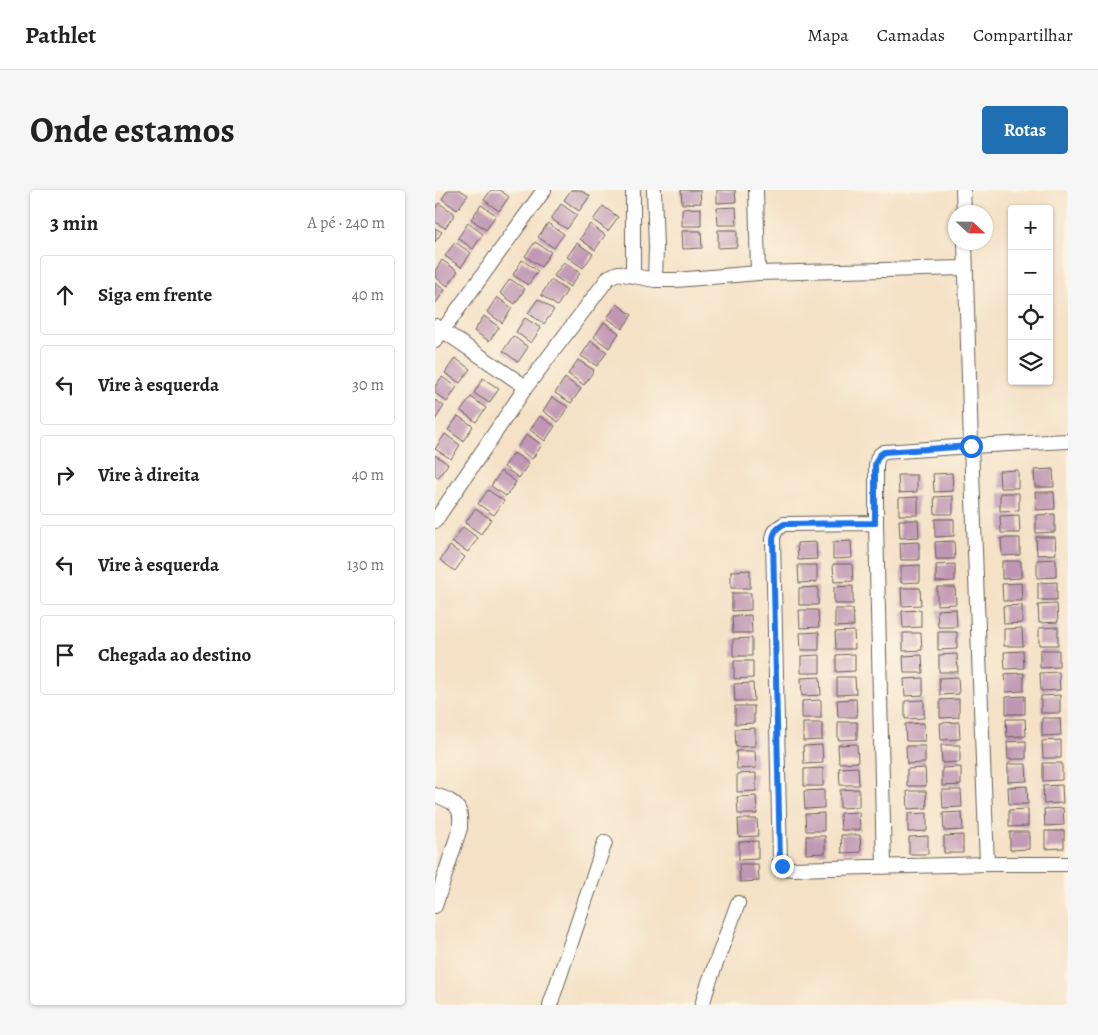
<!DOCTYPE html>
<html lang="pt">
<head>
<meta charset="utf-8">
<style>
	:root { --surface:#fff; --page:#f6f6f6; --text:#222; --muted:#767676; --line:#e0e0e0; --accent:#1f6fb2 }
	body { margin:0; font-family:Alegreya,serif; background:var(--page); color:var(--text) }
	.controls { position:absolute; right:15px; top:15px; display:grid; overflow:hidden; border-radius:5px; box-shadow:0 1px 4px #0004 }
	.controls button { width:45px; height:45px; display:grid; place-items:center; padding:0; border:0; border-bottom:1px solid var(--line); background:var(--surface); color:var(--text); font:25px sans-serif }
	.compass { position:absolute; left:513px; top:15px; width:45px; height:45px; border-radius:50%; background:var(--surface); box-shadow:0 1px 4px #0004; rotate:112deg }
	.stop { position:absolute; width:15px; height:15px; margin:-11px; border:4px solid #1a73e8; border-radius:50%; background:#fff }
	.stop.end { background:#1a73e8; border-color:#fff; box-shadow:0 1px 5px #0008 }
	.list { margin:0; padding:0; list-style:none }
	h2 { display:flex; justify-content:space-between; align-items:center; height:65px; margin:0; padding:0 20px; font-size:21px }
	h2 small { font-size:16px; font-weight:400; color:var(--muted) }
	.list li { display:grid; grid-template-columns:32px 1fr auto; gap:15px; align-items:center; box-sizing:border-box; height:80px; margin:0 10px 10px; padding:0 10px; border:1px solid var(--line); border-radius:5px }
	.list b { display:block; font-size:19px; white-space:nowrap }
	.list em { font-size:16px; font-style:normal; color:var(--muted) }
	.icon { flex:none; width:28px; height:28px; fill:none; stroke:currentColor; stroke-width:2; stroke-linecap:round; stroke-linejoin:round }
	.map { position:relative; flex:none; width:633px; height:815px; overflow:hidden; border-radius:5px }
	header { display:flex; align-items:center; gap:30px; box-sizing:border-box; height:70px; padding:0 25px; background:var(--surface); border-bottom:1px solid var(--line) }
	header strong { font-size:24px }
	nav { display:flex; gap:28px; margin-inline-start:auto; font-size:18px }
	.intro { display:flex; align-items:center; justify-content:space-between; box-sizing:border-box; height:120px; padding:0 30px }
	h1 { margin:0; font-size:35px }
	.button { padding:12px 22px; border-radius:5px; background:var(--accent); color:#fff; font-size:18px; font-weight:700 }
	main { display:flex; gap:30px; padding:0 30px }
	aside { flex:1; background:var(--surface); border-radius:5px; box-shadow:0 1px 4px #0004 }
	.map>svg:first-child { display:block }
</style>
</head>
<body>
<header>
<strong>Pathlet</strong>
<nav><a>Mapa</a><a>Camadas</a><a>Compartilhar</a></nav>
</header>
<div class="intro"><h1>Onde estamos</h1><a class="button">Rotas</a></div>
<main>
<aside>
<h2>3 min<small>A pé · 240 m</small></h2>
<ul class="list">
<li><svg class="icon" aria-label="ahead" viewBox="0 0 24 24"><path d="M12 20V5M6 11l6-6 6 6"/></svg><div><b>Siga em frente</b></div><em>40 m</em></li>
<li><svg class="icon" aria-label="left" viewBox="0 0 24 24"><path d="M17 20v-9H6M10 6l-5 5 5 5"/></svg><div><b>Vire à esquerda</b></div><em>30 m</em></li>
<li><svg class="icon" aria-label="right" viewBox="0 0 24 24"><path d="M7 20v-9h11M14 6l5 5-5 5"/></svg><div><b>Vire à direita</b></div><em>40 m</em></li>
<li><svg class="icon" aria-label="left" viewBox="0 0 24 24"><path d="M17 20v-9H6M10 6l-5 5 5 5"/></svg><div><b>Vire à esquerda</b></div><em>130 m</em></li>
<li><svg class="icon" aria-label="arrive" viewBox="0 0 24 24"><path d="M6 21V4h12l-3 4 3 4H6"/></svg><div><b>Chegada ao destino</b></div></li>
</ul>
</aside>
<div class="map">
<svg width="633" height="815" viewBox="0 0 633 815">
	<rect width="100%" height="100%" fill="#fcf5e5"/>
	<filter id="ink" filterUnits="userSpaceOnUse"><feTurbulence type="fractalNoise" baseFrequency=".02" numOctaves="2"/><feDisplacementMap in="SourceGraphic" scale="10" xChannelSelector="R" yChannelSelector="G"/><feConvolveMatrix kernelMatrix="1 2 1 2 8 2 1 2 1" color-interpolation-filters="sRGB"/></filter>
	<filter id="wash" filterUnits="userSpaceOnUse"><feTurbulence type="fractalNoise" baseFrequency=".0096" numOctaves="4" result="noise"/><feDisplacementMap in="SourceGraphic" scale="20" xChannelSelector="R" yChannelSelector="G"/><feGaussianBlur stdDeviation="1.12" result="paint"/><feColorMatrix in="noise" values="0 0 0 0 0 0 0 0 0 0 0 0 0 0 0 0 0 1.4 0 .05"/><feComposite in="paint" operator="in"/></filter>
	<g filter="url(#wash)">
		<rect width="100%" height="100%" fill="#f4e1c6"/>
		<g id="blocks">
			<path fill="#bf97b4" d="M13 0H25L33 5 22 20 7 9Z
				M56 0H65L74 7 64 21 49 10Z
				M136 0H145L155 6 144 21 129 10Z
				M246 0H265L266 13 247 14Z
				M282 0H300L301 12 282 13Z
				M4 13 20 24 10 38 0 32V19Z
				M126 14 142 25 132 39 116 29Z
				M46 15 61 25 51 40 36 29Z
				M168 16 183 27 173 41 158 30Z
				M301 17 302 35H283L282 18Z
				M266 18V36H247V19Z
				M33 33 48 44 38 59 23 48Z
				M113 33 129 44 119 58 103 47Z
				M155 34 170 45 160 60 145 49Z
				M0 38 7 42 0 52Z
				M283 40H302V57L283 58Z
				M247 41H266L267 58 248 59Z
				M20 52 36 63 26 77 10 66Z
				M100 52 116 62 106 77 90 66Z
				M142 53 158 64 148 78 132 67Z
				M7 70 23 81 13 96 0 87V81Z
				M87 70 103 81 93 95 78 85Z
				M129 72 145 83 135 97 119 86Z
				M75 89 90 99 80 114 65 103Z
				M116 90 132 101 122 116 106 105Z
				M0 93 10 100 0 114Z
				M62 107 77 118 67 133 52 122Z
				M103 109 119 120 109 134 93 123Z
				M182 114 197 125 187 139 172 128Z
				M49 126 64 137 54 151 39 141Z
				M90 128 106 138 96 153 81 142Z
				M169 132 184 143 174 158 159 147Z
				M78 146 93 157 83 172 68 161Z
				M156 151 172 162 162 176 146 166Z
				M20 168 35 179 25 193 10 183Z
				M143 170 159 180 149 195 133 184Z
				M7 187 22 197 12 212 0 203V196Z
				M48 188 64 199 54 213 39 203Z
				M130 188 146 199 136 213 120 203Z
				M36 207 51 218 41 232 26 221Z
				M117 207 133 217 123 232 108 221Z
				M0 210 9 216 0 230Z
				M23 226 38 236 28 251 13 240Z
				M105 226 120 236 110 251 95 240Z
				M10 244 25 255 16 269 0 259Z
				M92 244 107 255 97 269 82 258Z
				M79 263 94 273 84 288 69 277Z
				M0 265 13 274 3 288 0 286Z
				M618 279 619 297H600L599 280Z
				M583 280V298H565L564 281Z
				M66 281 81 292 71 306 56 296Z
				M517 283 518 301 499 302 498 284Z
				M463 285H482V302L464 303Z
				M53 300 69 311 59 325 43 314Z
				M600 302H619L620 319 601 320Z
				M565 303H584V320L565 321Z
				M518 306V324H500L499 307Z
				M483 307V325H464V308Z
				M40 319 56 329 46 344 30 333Z
				M620 324V342L601 343V325Z
				M584 325 585 343H566L565 326Z
				M500 329H519V346L500 347Z
				M464 330H483L484 347 465 348Z
				M28 337 43 348 33 362 17 352Z
				M601 347H620L621 364 602 365Z
				M566 348H585V365L567 366Z
				M416 351 417 368 398 369V352Z
				M519 351 520 369H501L500 352Z
				M381 352 382 369 363 370 362 353Z
				M484 352V370H466L465 353Z
				M15 356 30 367 20 381 5 370Z
				M621 369V387L602 388V370Z
				M567 371H586V388L567 389Z
				M398 374H417L418 391 399 392Z
				M520 374V391L501 392V375Z
				M363 375H382V392L364 393Z
				M485 375V392L466 393V376Z
				M315 380V398H296V381Z
				M622 392V410H603V393Z
				M586 393 587 411H568L567 394Z
				M418 396V414H399V397Z
				M383 397V415H364V398Z
				M502 397H520L521 414 502 415Z
				M466 398H485L486 415 467 416Z
				M297 403H316V420L297 421Z
				M622 414 623 432 604 433 603 415Z
				M587 415V433L569 434 568 416Z
				M400 419H418L419 436 400 437Z
				M521 419 522 437H503L502 420Z
				M364 420H383L384 437 365 438Z
				M486 420V437L468 438 467 421Z
				M316 425 317 443H298L297 426Z
				M623 437V455H604V438Z
				M587 438 588 456H569V439Z
				M419 441 420 459H401L400 442Z
				M384 442V460H366L365 443Z
				M503 442H522V459L503 460Z
				M468 443H486L487 460 468 461Z
				M317 448V466H298V449Z
				M605 460H624V477L605 478Z
				M588 461 589 478 570 479 569 462Z
				M420 464V481L401 482V465Z
				M522 464 523 482H504V465Z
				M385 465V483H366V466Z
				M487 465 488 483H469L468 466Z
				M299 471H318V488L299 489Z
				M624 482 625 500 606 501 605 483Z
				M589 483V501L571 502 570 484Z
				M385 487 386 505 367 506 366 488Z
				M402 487H420L421 504 402 505Z
				M523 487 524 504 505 505 504 488Z
				M488 488V505L470 506 469 489Z
				M318 493 319 511H300L299 494Z
				M625 505V523H606V506Z
				M590 506V524H571V507Z
				M421 509 422 527H403L402 510Z
				M524 509V527L505 528V510Z
				M386 510V528H367V511Z
				M489 510V528L470 529V511Z
				M300 516H319V533L300 534Z
				M607 528H625L626 545 607 546Z
				M571 529H590L591 546 572 547Z
				M403 532H422V549L403 550Z
				M524 532 525 549 506 550 505 533Z
				M368 533H387V550L368 551Z
				M489 533 490 551H471L470 534Z
				M320 538V556L301 557 300 539Z
				M626 550V568H608L607 551Z
				M591 551V569H573L572 552Z
				M422 554 423 572 404 573 403 555Z
				M387 555 388 573 369 574 368 556Z
				M506 555H525V572L507 573Z
				M471 556H490V573L472 574Z
				M301 561H320L321 578 302 579Z
				M608 573H627V590L608 591Z
				M573 574H591L592 591 573 592Z
				M423 577 424 595H405L404 578Z
				M526 577V595L507 596V578Z
				M388 578V596H369V579Z
				M490 578 491 596H472V579Z
				M321 583V601L302 602V584Z
				M627 595 628 613 609 614 608 596Z
				M592 596 593 614H574L573 597Z
				M424 599V617L405 618V600Z
				M389 600V618L370 619 369 601Z
				M507 600H526L527 617 508 618Z
				M472 601H491L492 618 473 619Z
				M321 606 322 624H303L302 607Z
				M628 618 629 635 610 636 609 619Z
				M593 619V636L574 637V620Z
				M424 622 425 640H406L405 623Z
				M527 622 528 640 509 641 508 623Z
				M389 623V641H371L370 624Z
				M492 623V641L473 642V624Z
				M303 629H322L323 646 304 647Z
				M610 641H629V658L610 659Z
				M575 642H594V659L575 660Z
				M406 645H425L426 662 407 663Z
				M528 645V663H509V646Z
				M371 646H390V663L371 664Z
				M493 646V664H474V647Z
				M323 651V669L304 670V652Z
				M304 674H323L324 691 305 692Z"/>
		</g>
	</g>
	<g filter="url(#ink)">
		<use href="#blocks" fill-opacity="0" stroke="#686158" stroke-width="1"/>
		<g fill="none" stroke-linecap="round" stroke-linejoin="round">
			<defs>
				<path id="minor" d="M198 0V86
					M219 0 221 57 220 90
					M321 0 323 83
					M528 0 529 22
					M530 52 536 256 552 674
					M1 136 91 197
					M0 151 109 0
					M0 331 91 197 174 87 183 83 220 90H241L323 83 530 78
					M441 333 349 334C342 338 339 341 338 349L345 673C348 678 352 679 357 679L552 674H633
					M0 605C9 608 21 612 24 621 26 626 25 633 25 638L0 716
					M449 677 441 333V275C442 269 443 265 449 262L536 256 633 251
					M115 815 170 652
					M267 815 274 792 303 713"/>
			</defs>
			<use href="#minor" stroke="#686158" stroke-width="16"/>
			<use href="#minor" stroke="#fff" stroke-width="14"/>
		</g>
	</g>
	<g fill="none" stroke-linecap="round" stroke-linejoin="round" filter="url(#ink)">
		<path stroke="#1a73e8" stroke-width="6" d="M347 676 345 673 338 349C339 341 342 338 349 334L440 333V275C442 269 443 265 449 262L536 256"/>
	</g>
</svg>
<div class="controls">
<button>+</button>
<button>−</button>
<button><svg class="icon" aria-label="locate" viewBox="0 0 24 24"><circle cx="12" cy="12" r="6"/><path d="M12 2v4M12 18v4M2 12h4M18 12h4"/></svg></button>
<button><svg class="icon" aria-label="layers" viewBox="0 0 24 24"><path d="M12 4l9 5-9 5-9-5zM3 14l9 5 9-5"/></svg></button>
</div>
<svg class="compass" viewBox="-18 -18 36 36"><path d="M0-13l5 13h-10z" fill="#e53935"/><path d="M0 13l5-13h-10z" fill="#767676"/></svg>
<div class="stop" style="left:536px;top:256px"></div>
<div class="stop end" style="left:347px;top:676px"></div>
</div>
</main>
</body>
</html>
